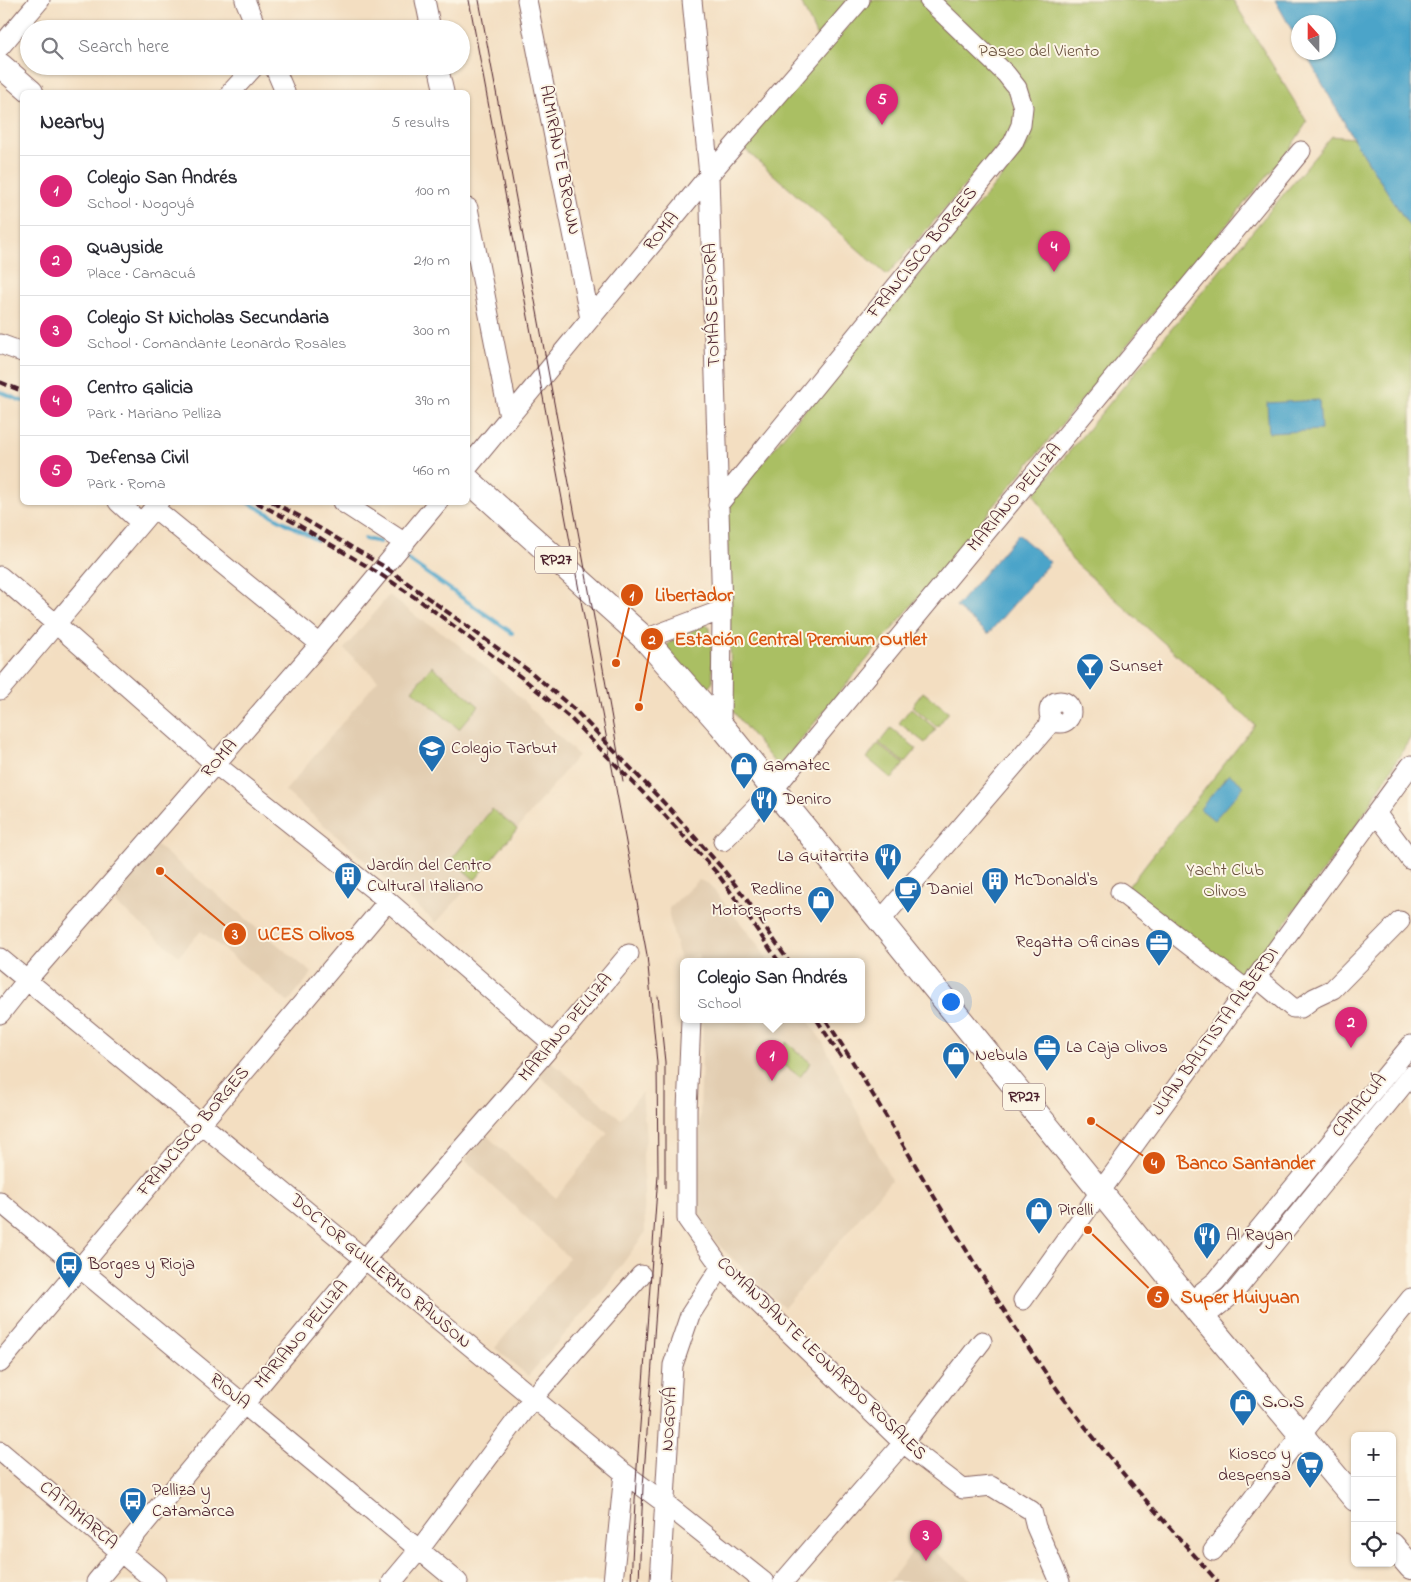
<!DOCTYPE html>
<html lang="en">
<head>
<meta charset="utf-8">
<style>
	:root { --surface:#fff; --page:#f7f7f7; --text:#2b2b33; --muted:#7c7c81; --line:#e1e1e2; --accent:#db2777 }
	body { margin:0; font-family:"Indie Flower",sans-serif; background:var(--page); color:var(--text) }
	.controls { position:absolute; right:15px; bottom:15px; display:grid; overflow:hidden; border-radius:8px; box-shadow:0 1px 4px #0004 }
	.controls button { width:45px; height:45px; display:grid; place-items:center; padding:0; border:0; border-bottom:1px solid var(--line); background:var(--surface); color:var(--text); font:25px sans-serif }
	.compass { position:absolute; left:1291px; top:15px; width:45px; height:45px; border-radius:50%; background:var(--surface); box-shadow:0 1px 4px #0004; rotate:339deg }
	.you { position:absolute; left:950px; top:1001px; width:18px; height:18px; margin:-12px; border:4px solid #fff; border-radius:50%; background:#1a73e8; box-shadow:0 0 0 8px #1a73e833 }
	.badge { display:grid; place-items:center; width:32px; height:32px; border-radius:50%; background:var(--accent); color:#fff; font-size:16px; font-weight:700 }
	.pin { position:absolute; translate:-50% -41px; filter:drop-shadow(0 1px 2px #0008) }
	.pin::after { content:''; position:absolute; top:26px; width:18px; height:15px; background:inherit; clip-path:polygon(0 0,100% 0,50% 100%) }
	.popup { position:absolute; left:680px; top:958px; width:185px; height:65px; box-sizing:border-box; display:grid; place-content:center; border-radius:8px; background:var(--surface); filter:drop-shadow(0 1px 4px #0005); font-size:16px; white-space:nowrap; color:var(--muted) }
	.popup b { font-size:19px; color:var(--text) }
	.popup::after { content:''; position:absolute; left:50%; top:100%; margin-left:-10px; border:10px solid transparent; border-top-color:var(--surface) }
	.list { margin:0; padding:0; list-style:none }
	h2 { display:flex; justify-content:space-between; align-items:center; height:65px; margin:0; padding:0 20px; font-size:21px }
	h2 small { font-size:16px; font-weight:400; color:var(--muted) }
	.list li { display:grid; grid-template-columns:32px 1fr auto; gap:15px; align-items:center; box-sizing:border-box; height:70px; padding:0 20px; border-top:1px solid var(--line) }
	.list b { display:block; font-size:19px; white-space:nowrap }
	.list p { margin:0; font-size:16px; white-space:nowrap; color:var(--muted) }
	.list em { font-size:16px; font-style:normal; color:var(--muted) }
	.icon { flex:none; width:28px; height:28px; fill:none; stroke:currentColor; stroke-width:2; stroke-linecap:round; stroke-linejoin:round }
	.map { position:relative; flex:none; width:1411px; height:1582px; overflow:hidden }
	.search { position:absolute; background:var(--surface); box-shadow:0 1px 4px #0004; left:20px; top:20px; width:450px; height:55px; display:flex; align-items:center; gap:12px; box-sizing:border-box; padding:0 18px; border-radius:28px; color:var(--muted); font-size:19px }
	.panel { position:absolute; background:var(--surface); box-shadow:0 1px 4px #0004; left:20px; top:90px; width:450px; height:415px; border-radius:8px }
	.map>svg:first-child { display:block }
</style>
</head>
<body>
<div class="map">
<svg width="1411" height="1582" viewBox="0 0 1411 1582">
	<rect width="100%" height="100%" fill="#fcf5e5"/>
	<filter id="ink" filterUnits="userSpaceOnUse"><feTurbulence type="fractalNoise" baseFrequency=".02" numOctaves="2"/><feDisplacementMap in="SourceGraphic" scale="10" xChannelSelector="R" yChannelSelector="G"/><feConvolveMatrix kernelMatrix="1 2 1 2 8 2 1 2 1" color-interpolation-filters="sRGB"/></filter>
	<filter id="wash" filterUnits="userSpaceOnUse"><feTurbulence type="fractalNoise" baseFrequency=".0096" numOctaves="4" result="noise"/><feDisplacementMap in="SourceGraphic" scale="20" xChannelSelector="R" yChannelSelector="G"/><feGaussianBlur stdDeviation="1.12" result="paint"/><feColorMatrix in="noise" values="0 0 0 0 0 0 0 0 0 0 0 0 0 0 0 0 0 1.4 0 .05"/><feComposite in="paint" operator="in"/></filter>
	<g filter="url(#wash)">
		<rect width="100%" height="100%" fill="#f3dec1"/>
		<path fill="#e2cdb1" d="M389 595 417 617 449 637 507 685 578 755 475 880 436 923 285 791 378 680 344 649Z
			M154 843 312 973 288 1002 201 931 179 956 108 897Z
			M699 880 709 884 758 945 769 962H700L698 954 680 959 669 916V908Z
			M703 1020H808L824 1044 891 1180 784 1308 708 1235 700 1224 697 1207Z
			M549 1060 621 1119 642 1092 646 1139 643 1154 645 1233 602 1292 528 1376 495 1348 569 1258 465 1160 486 1135 556 1198 608 1133 537 1074Z
			M921 1541 974 1582H889Z"/>
		<path fill="#aabf63" stroke="#7a6f47" d="M800 0H848L817 37Z
			M871 0H1233L1307 122 1291 147 778 767 732 710 726 508 815 397 1033 140 1018 157 1001 144 887 275 741 146Z
			M1332 136 1353 138 1411 229V737L1358 823 1238 988 1120 897 1255 725 1072 560 1034 494Z
			M705 624 710 628 713 682 708 688 697 683 666 648 669 643Z
			M432 666 479 706 459 729 412 690Z
			M923 692 949 712 937 727 912 706Z
			M911 708 936 729 925 743 899 723Z
			M891 728 917 749 905 763 879 743Z
			M878 744 904 764 892 779 867 758Z
			M492 809 517 829 475 880 451 860Z
			M786 1042 811 1063 800 1077 774 1057Z"/>
		<path fill="#4ca4c9" stroke="#4b627a" d="M1275 0H1411V229L1353 138 1305 53 1328 52V22H1298V41Z
			M1319 400 1321 430 1269 433 1267 403Z
			M1018 534 1050 562 988 634 956 607Z
			M1229 774 1244 786 1214 820 1200 809Z"/>
		<g fill="none" stroke-linecap="round" stroke-linejoin="round">
			<path stroke="#4ca4c9" stroke-width="4" d="M0 392 22 401
				M247 502 317 540
				M365 539 380 542
				M404 557 512 633"/>
		</g>
	</g>
	<g filter="url(#ink)">
		<g fill="none" stroke-linecap="round" stroke-linejoin="round">
			<defs>
				<path id="minor" d="M245 0 257 29
					M425 0 431 29
					M527 0 590 319
					M692 0 709 175 722 610 721 725
					M0 47 40 0
					M274 66 285 92
					M438 66 444 92
					M231 92 255 66
					M468 208 509 417
					M0 344 22 352
					M468 467 709 175 860 0
					M118 502 141 523
					M342 502 405 543
					M718 505 1013 143 1021 125 1023 107 1017 88 1006 74 929 0
					M154 508 320 644
					M0 576 56 624 215 764 388 901 553 1044
					M645 639 722 610
					M0 690 159 502
					M1049 712a11 11 0 1 1 22 0a11 11 0 1 1-22 0Z
					M1376 813 1411 860
					M723 841 773 790 1301 151
					M1120 892 1247 990
					M881 920 1048 726 1050 717
					M0 958 624 1473 666 1504 764 1582
					M1256 977 1293 1008H1301L1314 998 1333 989 1400 921
					M0 1014 27 980 320 644 438 502
					M691 1020 687 1109V1219L721 1267 903 1443 963 1489 991 1486 1032 1511 1036 1527 1060 1582
					M0 1202 458 1582
					M1023 1300 1100 1192 1411 765
					M1190 1302 1216 1281 1411 1045
					M1203 1318 1233 1294 1411 1075
					M0 1363 388 901
					M0 1451 156 1582
					M1213 1551 1301 1435 1411 1298
					M96 1582 365 1259 553 1044 629 954
					M392 1582 419 1550 533 1398 641 1275
					M613 1582 624 1473
					M660 1582 673 1365 690 1315 721 1267
					M783 1582 903 1443 982 1341"/>
				<path id="major" d="M0 65 31 92
					M468 480 645 639 721 725 1203 1318 1355 1499
					M1392 1545 1411 1567"/>
			</defs>
			<use href="#minor" stroke="#856260" stroke-width="21"/>
			<use href="#major" stroke="#856260" stroke-width="26"/>
			<use href="#minor" stroke="#fff" stroke-width="19"/>
			<use href="#major" stroke="#fff" stroke-width="24"/>
			<path stroke="#4a1f2b" stroke-width="1" d="M469 0 647 955 657 1063 658 1175 636 1481 631 1582
				M479 0 593 612 623 781
				M658 996 665 1062V1188
				M639 1582 643 1487 663 1213"/>
			<path stroke="#4a1f2b" stroke-width="4" stroke-dasharray="8 4" stroke-linecap="butt" d="M0 382 22 391
				M256 502 295 523 380 574 426 605 526 681 570 718 661 811 717 873 740 905 779 962
				M272 502 299 516 385 567 532 673 576 711 668 807 722 868 747 900 789 962
				M817 1020 841 1057
				M826 1020C900 1134 964 1254 1041 1366 1093 1443 1156 1512 1218 1582"/>
		</g>
	</g>
	<defs>
		<symbol id="bar-pin" viewBox="-11 -11 22 30"><path d="M0 17L-7.5 6A9.5 9.5 0 1 1 7.5 6Z" fill="#1f6fb2" stroke="#fcf5e5"/><path d="M-6-5H6L.8 .8V4.5H3.5V6h-7V4.5H-.8V.8Z" fill="#fff"/></symbol>
		<symbol id="school-pin" viewBox="-11 -11 22 30"><path d="M0 17L-7.5 6A9.5 9.5 0 1 1 7.5 6Z" fill="#1f6fb2" stroke="#fcf5e5"/><path d="M0-5L7-2L0 1L-7-2ZM-4 1L0 2.5L4 1V4Q0 6-4 4Z" fill="#fff"/></symbol>
		<symbol id="shop-pin" viewBox="-11 -11 22 30"><path d="M0 17L-7.5 6A9.5 9.5 0 1 1 7.5 6Z" fill="#1f6fb2" stroke="#fcf5e5"/><path d="M-5-2.5h2.3a2.7 3.5 0 0 1 5.4 0H5L5.5 6h-11ZM-1.5-2.5h3a1.5 2.3 0 0 0-3 0Z" fill="#fff"/></symbol>
		<symbol id="restaurant-pin" viewBox="-11 -11 22 30"><path d="M0 17L-7.5 6A9.5 9.5 0 1 1 7.5 6Z" fill="#1f6fb2" stroke="#fcf5e5"/><path d="M-5-6h1v4h1v-4h1v4h1v-4h1v5L-1.5 .5V6h-2V.5L-5-1ZM5-6V6H3V1.5H1.5Q1.5-4 5-6Z" fill="#fff"/></symbol>
		<symbol id="building-pin" viewBox="-11 -11 22 30"><path d="M0 17L-7.5 6A9.5 9.5 0 1 1 7.5 6Z" fill="#1f6fb2" stroke="#fcf5e5"/><path d="M-4-6H4V6H1V3H-1V6H-4ZM-2.5-4.3h1.7v1.8h-1.7ZM.8-4.3h1.7v1.8H.8ZM-2.5-1h1.7V.8h-1.7ZM.8-1h1.7V.8H.8Z" fill="#fff"/></symbol>
		<symbol id="cafe-pin" viewBox="-11 -11 22 30"><path d="M0 17L-7.5 6A9.5 9.5 0 1 1 7.5 6Z" fill="#1f6fb2" stroke="#fcf5e5"/><path d="M-5.5-4.5H6V0H3Q3 3.5 0 3.5H-2.5Q-5.5 3.5-5.5 0ZM3-3.2v2h1.7v-2ZM-6 4.5H4V6H-6Z" fill="#fff"/></symbol>
		<symbol id="office-pin" viewBox="-11 -11 22 30"><path d="M0 17L-7.5 6A9.5 9.5 0 1 1 7.5 6Z" fill="#1f6fb2" stroke="#fcf5e5"/><path d="M-6-3h4V-5.5h4V-3h4V5H-6ZM-1-4.5V-3h2v-1.5ZM-6 0V1H6V0Z" fill="#fff"/></symbol>
		<symbol id="bus-pin" viewBox="-11 -11 22 30"><path d="M0 17L-7.5 6A9.5 9.5 0 1 1 7.5 6Z" fill="#1f6fb2" stroke="#fcf5e5"/><path d="M-5-6H5V4H4V6H2V4H-2V6H-4V4H-5ZM-3.5-4V0h7V-4ZM-3.5 1.2v1.5H-2V1.2ZM2 1.2v1.5H3.5V1.2Z" fill="#fff"/></symbol>
		<symbol id="supermarket-pin" viewBox="-11 -11 22 30"><path d="M0 17L-7.5 6A9.5 9.5 0 1 1 7.5 6Z" fill="#1f6fb2" stroke="#fcf5e5"/><path d="M-6-5.5h2.5l.6 2H6L4.5 2H-2.5L-4.4-4H-6ZM-1.5 3.2a1.3 1.3 0 1 0 .1 0ZM3 3.2a1.3 1.3 0 1 0 .1 0Z" fill="#fff"/></symbol>
	</defs>
	<g fill-rule="evenodd">
		<use href="#bar-pin" x="1074" y="651" width="32" height="43"/>
		<use href="#school-pin" x="416" y="733" width="32" height="43"/>
		<use href="#shop-pin" x="728" y="750" width="32" height="43"/>
		<use href="#restaurant-pin" x="748" y="784" width="32" height="43"/>
		<use href="#restaurant-pin" x="872" y="841" width="32" height="43"/>
		<use href="#building-pin" x="332" y="860" width="32" height="43"/>
		<use href="#building-pin" x="979" y="865" width="32" height="43"/>
		<use href="#cafe-pin" x="892" y="874" width="32" height="43"/>
		<use href="#shop-pin" x="805" y="884" width="32" height="43"/>
		<use href="#office-pin" x="1143" y="927" width="32" height="43"/>
		<use href="#office-pin" x="1031" y="1032" width="32" height="43"/>
		<use href="#shop-pin" x="940" y="1040" width="32" height="43"/>
		<use href="#shop-pin" x="1023" y="1195" width="32" height="43"/>
		<use href="#restaurant-pin" x="1191" y="1220" width="32" height="43"/>
		<use href="#bus-pin" x="53" y="1249" width="32" height="43"/>
		<use href="#shop-pin" x="1227" y="1387" width="32" height="43"/>
		<use href="#supermarket-pin" x="1294" y="1449" width="32" height="43"/>
		<use href="#bus-pin" x="117" y="1485" width="32" height="43"/>
	</g>
	<g text-anchor="middle" dominant-baseline="central" stroke-width="4" stroke-linejoin="round" paint-order="stroke">
		<g fill="#fcf5e5" stroke="#7f5f63" stroke-width="1">
			<rect x="535" y="546.5" width="42" height="27" rx="4"/>
			<rect x="1003" y="1083.5" width="42" height="27" rx="4"/>
		</g>
		<g font-size="16" font-weight="bold" fill="#4a1f2b">
			<text x="556" y="560">RP27</text>
			<text x="1024" y="1097">RP27</text>
		</g>
		<g font-size="18" fill="#674f3c" stroke="#fcf5e5">
			<text x="1039" y="52">Paseo del Viento</text>
			<text x="1225" y="871">Yacht Club<tspan x="1225" dy="21">Olivos</tspan></text>
		</g>
		<g font-size="18" fill="#4a1f2b" stroke="#fcf5e5">
			<text transform="translate(559 160) rotate(79)">ALMIRANTE BROWN</text>
			<text transform="translate(662 232) rotate(-50)">ROMA</text>
			<text transform="translate(923 253) rotate(-51)">FRANCISCO BORGES</text>
			<text transform="translate(713 305) rotate(-92)">TOMÁS ESPORA</text>
			<text transform="translate(1015 498) rotate(-50)">MARIANO PELLIZA</text>
			<text transform="translate(220 759) rotate(-49)">ROMA</text>
			<text transform="translate(566 1028) rotate(-50)">MARIANO PELLIZA</text>
			<text transform="translate(1216 1032) rotate(-54)">JUAN BAUTISTA ALBERDI</text>
			<text transform="translate(1360 1106) rotate(-51)">CAMACUÁ</text>
			<text transform="translate(194 1132) rotate(-50)">FRANCISCO BORGES</text>
			<text transform="translate(380 1272) rotate(40)">DOCTOR GUILLERMO RAWSON</text>
			<text transform="translate(302 1335) rotate(-50)">MARIANO PELLIZA</text>
			<text transform="translate(821 1359) rotate(44)">COMANDANTE LEONARDO ROSALES</text>
			<text transform="translate(229 1392) rotate(39)">RIOJA</text>
			<text transform="translate(670 1419) rotate(-87)">NOGOYÁ</text>
			<text transform="translate(78 1516) rotate(40)">CATAMARCA</text>
		</g>
		<g font-size="18" fill="#4a1f2b" stroke="#fcf5e5" text-anchor="start">
			<text x="1109" y="667">Sunset</text>
			<text x="451" y="749">Colegio Tarbut</text>
			<text x="763" y="766">Gamatec</text>
			<text x="783" y="800">Deniro</text>
			<text x="869" y="857" text-anchor="end">La Guitarrita</text>
			<text x="367" y="866">Jardín del Centro<tspan x="367" dy="21">Cultural Italiano</tspan></text>
			<text x="1014" y="881">McDonald's</text>
			<text x="802" y="890" text-anchor="end">Redline<tspan x="802" dy="21">Motorsports</tspan></text>
			<text x="927" y="890">Daniel</text>
			<text x="1140" y="943" text-anchor="end">Regatta Oficinas</text>
			<text x="1066" y="1048">La Caja Olivos</text>
			<text x="975" y="1056">Nebula</text>
			<text x="1058" y="1211">Pirelli</text>
			<text x="1226" y="1236">Al Rayan</text>
			<text x="88" y="1265">Borges y Rioja</text>
			<text x="1262" y="1403">S.O.S</text>
			<text x="1291" y="1455" text-anchor="end">Kiosco y<tspan x="1291" dy="21">despensa</tspan></text>
			<text x="152" y="1491">Pelliza y<tspan x="152" dy="21">Catamarca</tspan></text>
		</g>
	</g>
	<path fill="none" stroke="#d8530f" stroke-width="2" d="M616 663L632 595M639 707L652 639M160 871L235 934M1091 1121L1154 1163M1088 1230L1158 1297"/>
	<g fill="#d8530f" stroke="#fcf5e5" stroke-width="2">
		<circle cx="616" cy="663" r="5"/>
		<circle cx="639" cy="707" r="5"/>
		<circle cx="160" cy="871" r="5"/>
		<circle cx="1091" cy="1121" r="5"/>
		<circle cx="1088" cy="1230" r="5"/>
		<circle cx="632" cy="595" r="12"/>
		<circle cx="652" cy="639" r="12"/>
		<circle cx="235" cy="934" r="12"/>
		<circle cx="1154" cy="1163" r="12"/>
		<circle cx="1158" cy="1297" r="12"/>
	</g>
	<g font-size="15" text-anchor="middle" font-weight="bold" fill="#fff">
		<text x="632" y="600">1</text>
		<text x="652" y="644">2</text>
		<text x="235" y="939">3</text>
		<text x="1154" y="1168">4</text>
		<text x="1158" y="1302">5</text>
	</g>
	<g font-size="19" text-anchor="middle" font-weight="bold" fill="#d8530f" stroke="#fcf5e5" stroke-width="4" stroke-linejoin="round" paint-order="stroke">
		<text x="694" y="601">Libertador</text>
		<text x="801" y="645">Estación Central Premium Outlet</text>
		<text x="306" y="940">UCES Olivos</text>
		<text x="1246" y="1169">Banco Santander</text>
		<text x="1240" y="1303">Super Huiyuan</text>
	</g>
</svg>
<div class="controls">
<button>+</button>
<button>−</button>
<button><svg class="icon" aria-label="locate" viewBox="0 0 24 24"><circle cx="12" cy="12" r="6"/><path d="M12 2v4M12 18v4M2 12h4M18 12h4"/></svg></button>
</div>
<svg class="compass" viewBox="-18 -18 36 36"><path d="M0-13l5 13h-10z" fill="#e53935"/><path d="M0 13l5-13h-10z" fill="#7c7c81"/></svg>
<div class="you"></div>
<div class="pin badge" style="left:772px;top:1081px">1</div>
<div class="popup"><b>Colegio San Andrés</b>School</div>
<div class="pin badge" style="left:1351px;top:1048px">2</div>
<div class="pin badge" style="left:926px;top:1561px">3</div>
<div class="pin badge" style="left:1054px;top:272px">4</div>
<div class="pin badge" style="left:882px;top:125px">5</div>
<div class="search"><svg class="icon" aria-label="search" viewBox="0 0 24 24"><circle cx="10" cy="10" r="6"/><path d="M15 15l6 6"/></svg>Search here</div>
<section class="panel">
<h2>Nearby<small>5 results</small></h2>
<ul class="list">
<li><span class="badge">1</span><div><b>Colegio San Andrés</b><p>School · Nogoyá</p></div><em>100 m</em></li>
<li><span class="badge">2</span><div><b>Quayside</b><p>Place · Camacuá</p></div><em>210 m</em></li>
<li><span class="badge">3</span><div><b>Colegio St Nicholas Secundaria</b><p>School · Comandante Leonardo Rosales</p></div><em>300 m</em></li>
<li><span class="badge">4</span><div><b>Centro Galicia</b><p>Park · Mariano Pelliza</p></div><em>390 m</em></li>
<li><span class="badge">5</span><div><b>Defensa Civil</b><p>Park · Roma</p></div><em>460 m</em></li>
</ul>
</section>
</div>
</body>
</html>
